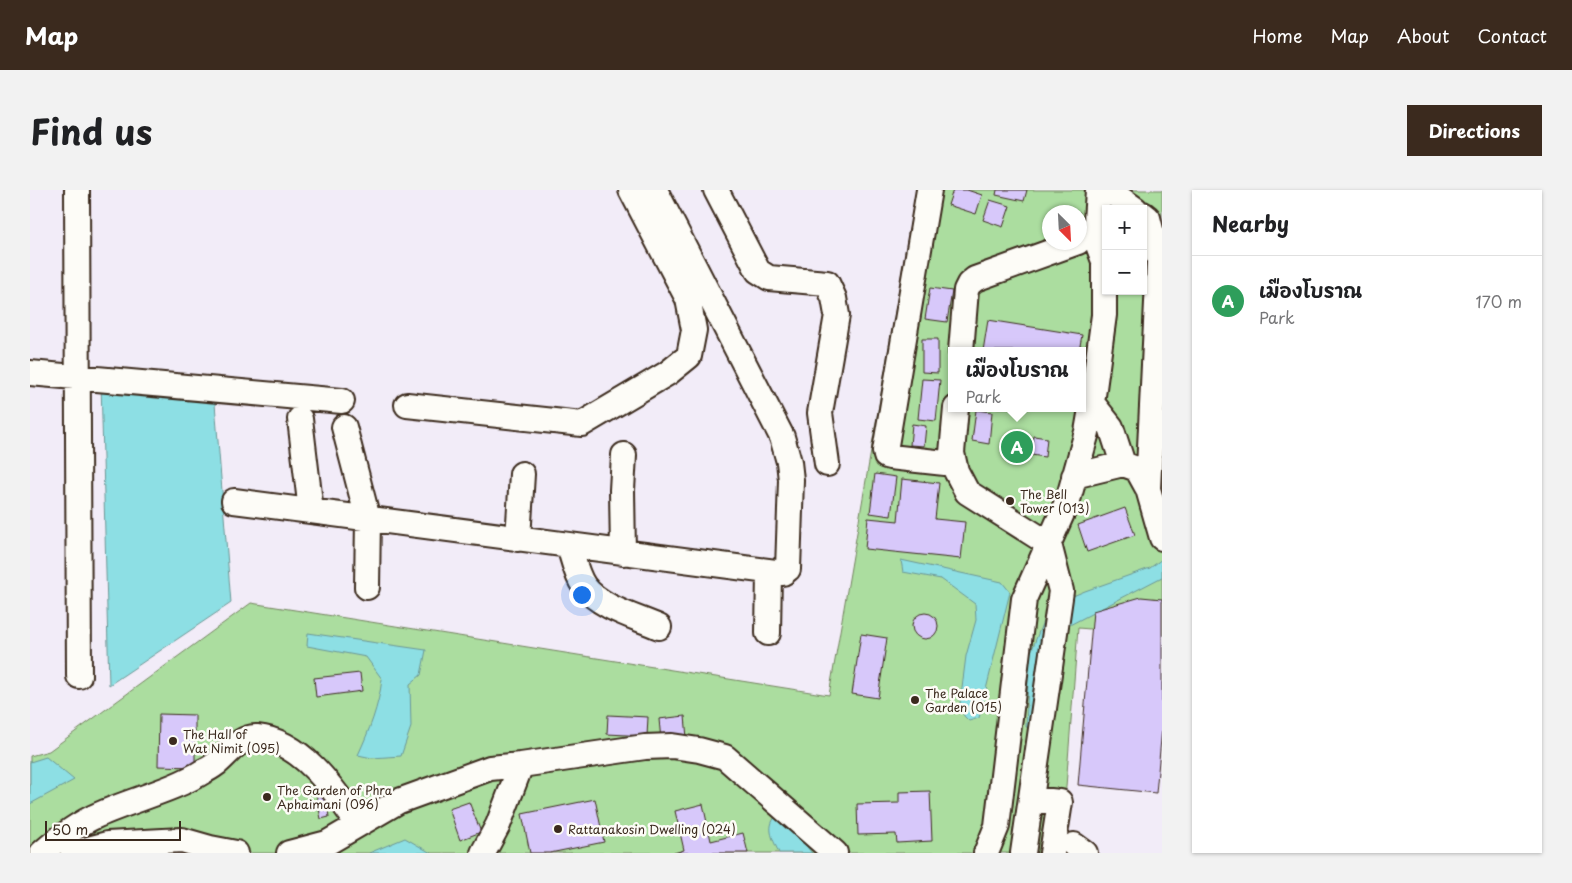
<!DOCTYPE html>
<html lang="en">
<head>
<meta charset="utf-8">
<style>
	:root { --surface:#fff; --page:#f2f2f2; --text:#202124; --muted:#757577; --line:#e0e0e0; --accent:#3b2a1e }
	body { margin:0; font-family:"Playpen Sans","Playpen Sans Thai",sans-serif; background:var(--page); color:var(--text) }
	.controls { position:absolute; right:15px; top:15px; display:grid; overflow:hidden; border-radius:0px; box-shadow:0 1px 4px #0004 }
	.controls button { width:45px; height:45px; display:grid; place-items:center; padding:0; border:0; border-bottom:1px solid var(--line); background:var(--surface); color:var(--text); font:25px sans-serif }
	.compass { position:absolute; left:1012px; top:15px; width:45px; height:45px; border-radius:50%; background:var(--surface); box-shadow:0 1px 4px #0004; rotate:156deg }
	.scale { position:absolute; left:15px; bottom:12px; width:136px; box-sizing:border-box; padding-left:5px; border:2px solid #3b2a1e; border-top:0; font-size:14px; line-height:18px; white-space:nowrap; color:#3b2a1e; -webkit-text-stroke:4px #fdfcf7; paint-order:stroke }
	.you { position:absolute; left:551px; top:404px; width:18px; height:18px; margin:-12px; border:4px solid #fff; border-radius:50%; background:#1a73e8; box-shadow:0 0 0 8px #1a73e833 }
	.badge { display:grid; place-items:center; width:32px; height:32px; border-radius:50%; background:var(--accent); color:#fff; font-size:16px; font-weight:700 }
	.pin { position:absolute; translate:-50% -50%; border:2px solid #fff; box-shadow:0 1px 5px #0006 }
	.popup { position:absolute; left:918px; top:157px; width:138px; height:65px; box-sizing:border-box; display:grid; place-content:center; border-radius:0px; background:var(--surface); filter:drop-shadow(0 1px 4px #0005); font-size:16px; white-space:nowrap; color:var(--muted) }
	.popup b { font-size:19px; color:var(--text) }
	.popup::after { content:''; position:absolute; left:50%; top:100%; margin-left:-10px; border:10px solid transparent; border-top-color:var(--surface) }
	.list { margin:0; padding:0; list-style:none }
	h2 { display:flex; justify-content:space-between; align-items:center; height:65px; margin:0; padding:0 20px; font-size:21px }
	h2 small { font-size:16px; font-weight:400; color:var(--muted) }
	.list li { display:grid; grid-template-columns:32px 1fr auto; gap:15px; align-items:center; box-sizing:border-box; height:90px; padding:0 20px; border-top:1px solid var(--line) }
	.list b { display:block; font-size:19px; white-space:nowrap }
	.list p { margin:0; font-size:16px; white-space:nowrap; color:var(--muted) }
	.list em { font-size:16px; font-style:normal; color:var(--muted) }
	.map { position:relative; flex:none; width:1132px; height:663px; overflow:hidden; border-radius:0px }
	header { display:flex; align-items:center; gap:30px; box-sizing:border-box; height:70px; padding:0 25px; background:var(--accent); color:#fff }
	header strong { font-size:24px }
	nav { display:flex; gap:28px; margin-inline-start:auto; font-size:18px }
	.intro { display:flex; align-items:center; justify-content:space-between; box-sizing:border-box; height:120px; padding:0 30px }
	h1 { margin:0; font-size:35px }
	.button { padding:12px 22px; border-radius:0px; background:var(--accent); color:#fff; font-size:18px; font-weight:700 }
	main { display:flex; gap:30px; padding:0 30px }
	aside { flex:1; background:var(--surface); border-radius:0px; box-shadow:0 1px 4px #0004 }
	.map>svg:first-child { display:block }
</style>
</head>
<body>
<header>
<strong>Map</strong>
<nav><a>Home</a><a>Map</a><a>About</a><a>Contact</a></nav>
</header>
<div class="intro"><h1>Find us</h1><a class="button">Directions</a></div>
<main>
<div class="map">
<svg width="1132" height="663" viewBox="0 0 1132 663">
	<rect width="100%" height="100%" fill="#f2ecf8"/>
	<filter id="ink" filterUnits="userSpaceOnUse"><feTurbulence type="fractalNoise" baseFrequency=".02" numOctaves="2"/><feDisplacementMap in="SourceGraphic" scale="10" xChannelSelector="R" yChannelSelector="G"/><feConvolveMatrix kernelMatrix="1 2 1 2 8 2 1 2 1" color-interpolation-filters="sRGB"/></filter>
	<g filter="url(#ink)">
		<path fill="#abdd9f" stroke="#73845e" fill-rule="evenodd" d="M886 0H1132V445L1048 438 1031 663H0V566L19 561 221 413 799 505ZM1076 19H1113V101H1076ZM1019 22H1050V52H1019ZM922 161H1052V218H922Z"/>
		<path fill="#8ddfe4" stroke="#6c9795" d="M71 192 184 201 201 413 79 495Z
			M1132 369V387L1032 439 1019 541 996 537 999 467 1019 416 1055 401 1120 378Z
			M871 370 972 392 980 402 949 528 939 531 934 526 930 513 936 466 946 430 945 414 911 389 873 382Z
			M278 443 396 460 391 485 380 494 381 537 371 566 342 568 328 565C339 541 349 516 352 489L336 467 277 456Z
			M16 567 44 590 0 614V572Z
			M746 626 764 641 782 663H749C744 651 735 638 746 626Z
			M375 648 401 663H339Z"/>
		<path fill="#d7c8fa" stroke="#3b2a1e" d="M923 0H937L952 5 946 24 918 15Z
			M967 0H997L994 11 966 5Z
			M960 10 980 16 973 37 953 30Z
			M900 98 922 101 917 132 895 129Z
			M958 130 1052 145 1049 161H953Z
			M892 149H908V183L892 182Z
			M892 189 910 190 906 231 888 229Z
			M946 220 962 222 959 254 942 251Z
			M882 234 896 236 894 256 880 255Z
			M1004 246 1017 248 1015 267 1001 265Z
			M845 284 866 287 861 326 840 323Z
			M872 289 909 293 905 329 935 332 931 369 835 359 838 328 868 331Z
			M1095 318 1105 345 1057 362 1048 335Z
			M1111 407 1132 409V538L1126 603 1048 595 1063 421Z
			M882 436a13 13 0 1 1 26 0a13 13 0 1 1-26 0Z
			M831 444 857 448 848 508 822 504Z
			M330 483 332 501 286 507 284 488Z
			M129 524 165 525V577L128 576Z
			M578 525 618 527 617 546 577 544Z
			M655 526 657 548 631 550 629 529Z
			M295 601 299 627 291 629 286 603Z
			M900 601 902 651 867 653 866 644 828 645 827 614 869 613V602Z
			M565 609 574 652 520 663H500L492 624Z
			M439 612 451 642 430 650 419 619Z
			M673 614 681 651 713 643 718 663H644L654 660 645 621Z"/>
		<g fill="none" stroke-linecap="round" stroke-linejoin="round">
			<defs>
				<path id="minor" d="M47 0 49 486
					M686 0 728 81 739 88 797 93 804 108 807 125 790 223 797 274
					M899 0 855 261 856 266 860 267 924 274
					M1078 0 1105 19
					M1113 24 1118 28 1129 71 1118 299
					M931 161 936 100 939 94 945 89 1048 52
					M0 183 312 211
					M1062 213 1081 237 1093 274
					M377 215 552 234 638 183 659 166 664 140 658 109 601 0
					M926 218 922 263 926 281 937 302 1019 354 1031 401 993 663
					M270 229 281 321
					M314 237 338 329 337 397
					M1044 286 1093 274 1107 279 1118 299 1132 348
					M204 311 753 383 758 379 761 290 759 272 752 247 625 0
					M488 349 492 284
					M539 356C543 368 546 385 554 396 569 417 606 427 629 437
					M593 363 592 300 594 265
					M738 443 739 383
					M1001 609 1030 612 1022 663
					M1044 655 1055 663
					M12 663C29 648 47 634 68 625 101 610 144 600 174 581 179 579 183 576 187 573 199 563 210 546 227 547 272 551 305 601 328 634
					M43 663 77 654 152 650 180 658 206 663
					M259 663 297 653 369 611 460 578 491 575 615 557 642 556 669 560 695 567 805 663
					M453 663 468 635 491 575
					M956 663 967 636 994 409 1038 310 1057 242 1062 213 1074 125V71L1065 47 1068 0"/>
			</defs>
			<use href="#minor" stroke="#3b2a1e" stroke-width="28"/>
			<use href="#minor" stroke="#fdfcf7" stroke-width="24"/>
		</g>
	</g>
	<g fill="#3b2a1e" stroke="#fdfcf7" stroke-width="2">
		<circle cx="980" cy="311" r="5"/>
		<circle cx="885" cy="510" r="5"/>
		<circle cx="143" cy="551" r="5"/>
		<circle cx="237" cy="607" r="5"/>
		<circle cx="528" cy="639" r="5"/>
	</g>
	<g text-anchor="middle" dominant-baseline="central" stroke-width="5" stroke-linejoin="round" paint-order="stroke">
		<g font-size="12" fill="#3b2a1e" stroke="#fdfcf7" text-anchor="start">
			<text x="990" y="304">The Bell<tspan x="990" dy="14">Tower (013)</tspan></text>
			<text x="895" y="503">The Palace<tspan x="895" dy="14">Garden (015)</tspan></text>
			<text x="153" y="544">The Hall of<tspan x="153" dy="14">Wat Nimit (095)</tspan></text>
			<text x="247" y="600">The Garden of Phra<tspan x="247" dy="14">Aphaimani (096)</tspan></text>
			<text x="538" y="639">Rattanakosin Dwelling (024)</text>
		</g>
	</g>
</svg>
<div class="controls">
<button>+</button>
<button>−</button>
</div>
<svg class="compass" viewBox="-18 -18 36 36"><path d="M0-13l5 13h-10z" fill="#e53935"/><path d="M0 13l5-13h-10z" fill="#757577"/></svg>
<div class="scale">50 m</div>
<div class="you"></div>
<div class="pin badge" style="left:987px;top:257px;background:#2e9e5b">A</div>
<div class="popup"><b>เมืองโบราณ</b>Park</div>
</div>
<aside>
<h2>Nearby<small></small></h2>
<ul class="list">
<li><span class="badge" style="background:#2e9e5b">A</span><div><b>เมืองโบราณ</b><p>Park</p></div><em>170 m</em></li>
</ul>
</aside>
</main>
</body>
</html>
